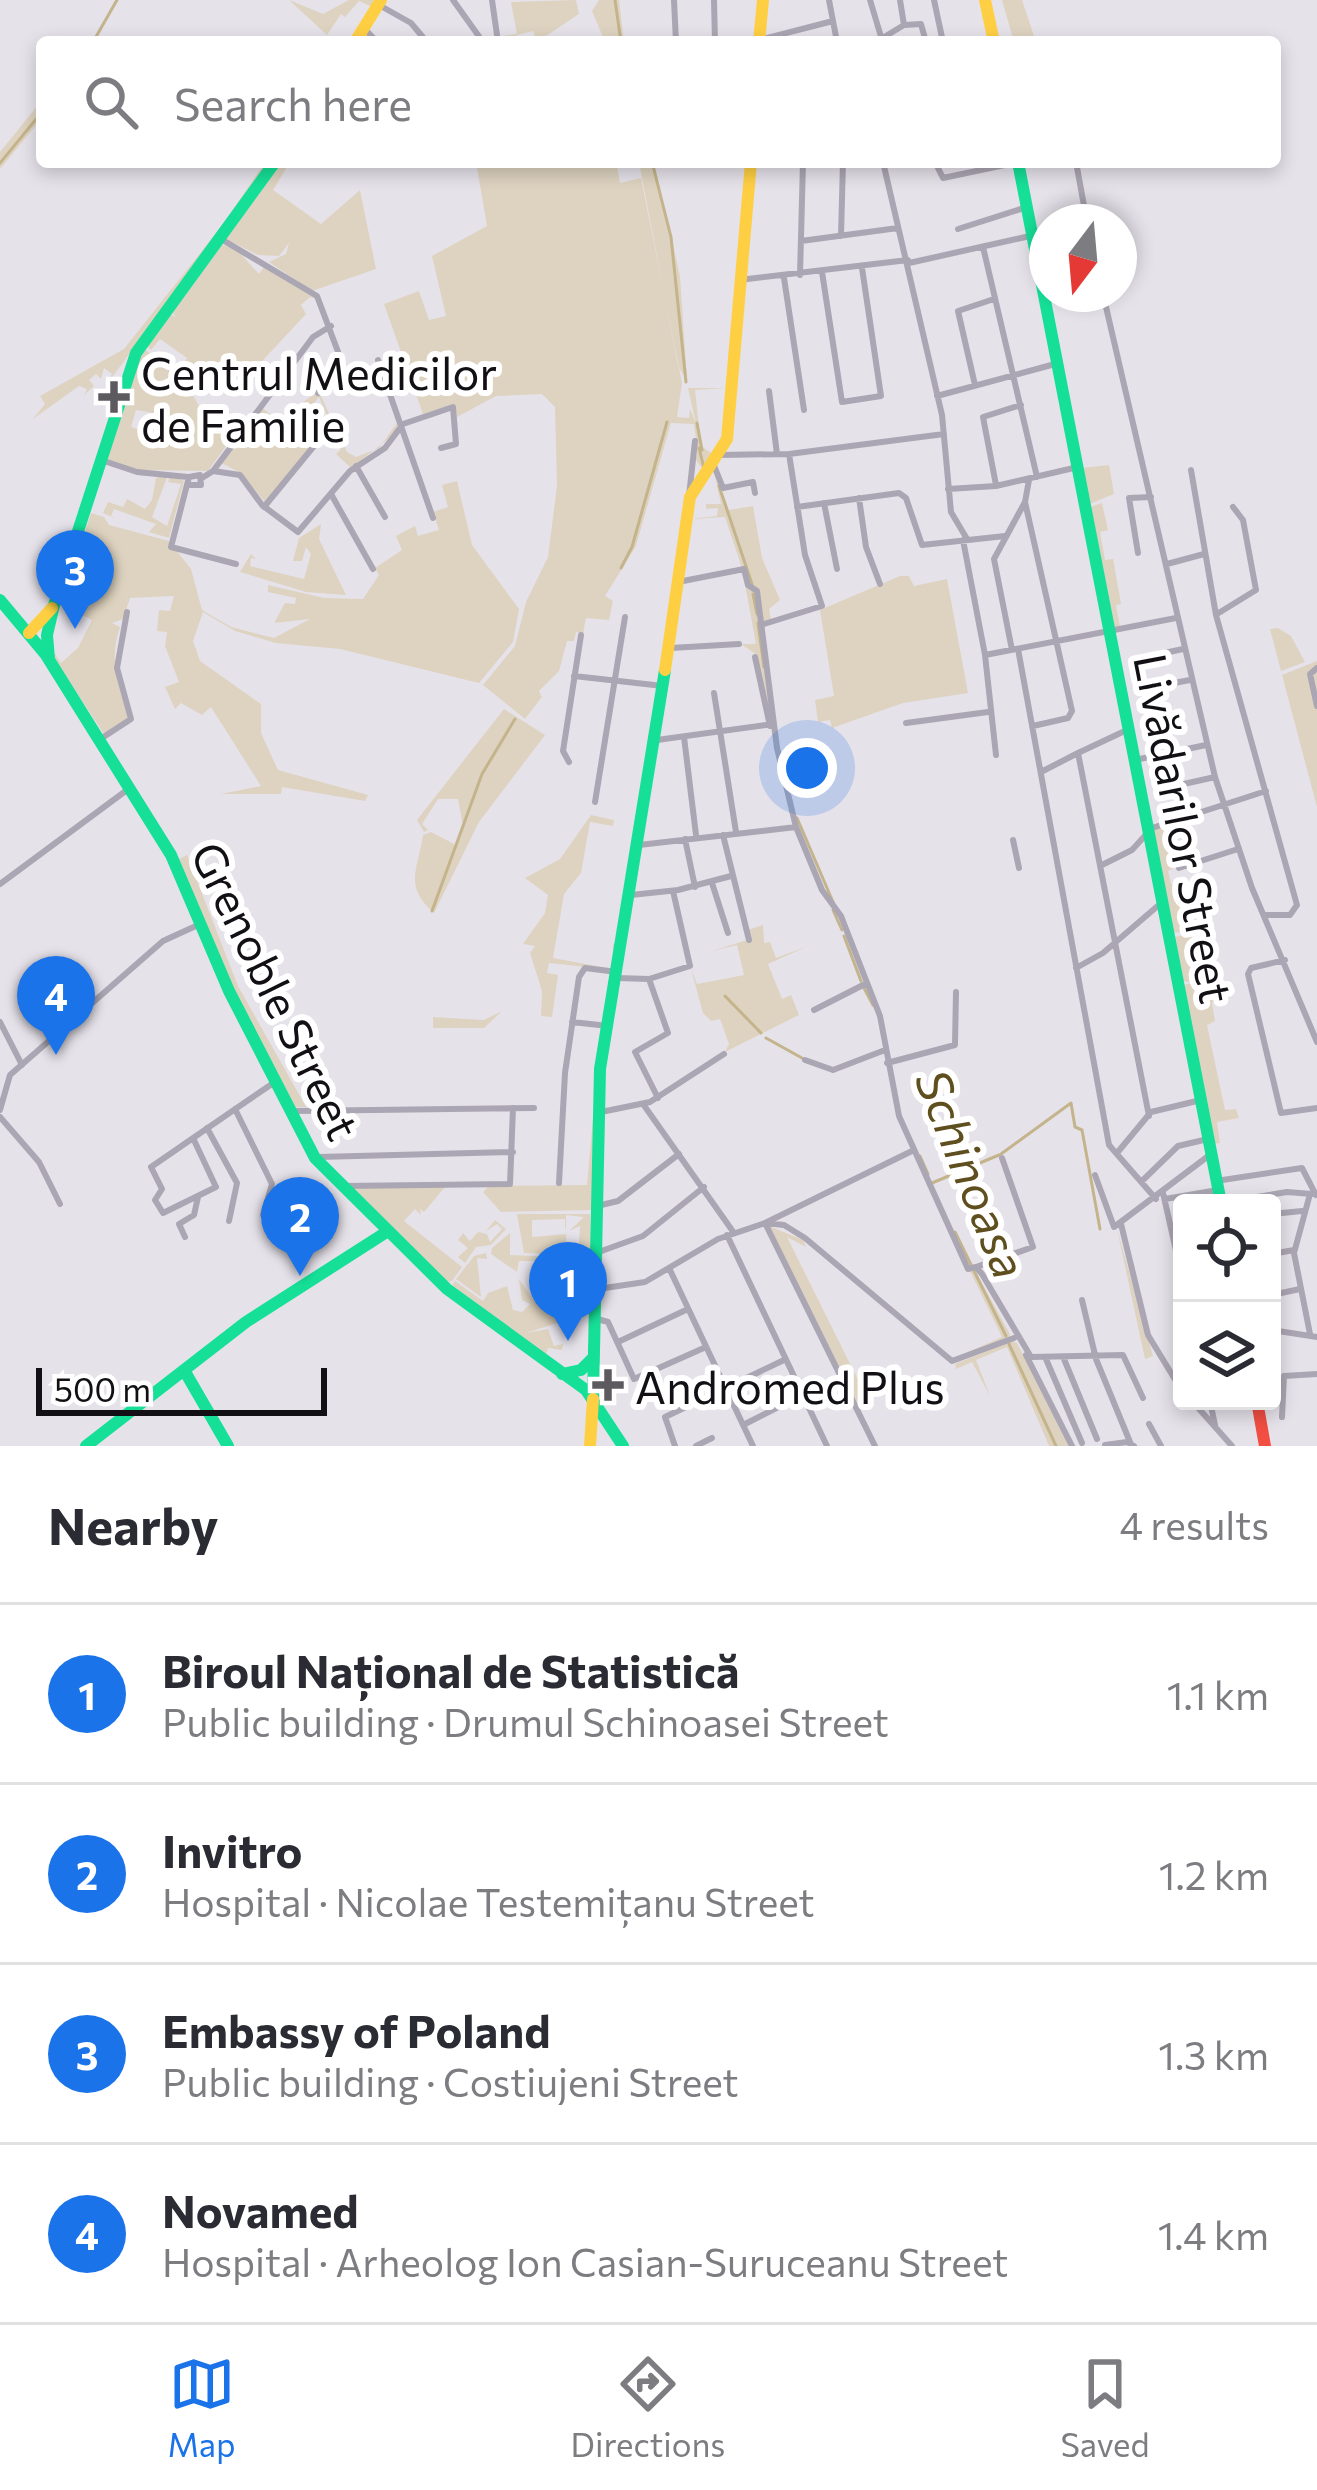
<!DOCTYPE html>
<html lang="en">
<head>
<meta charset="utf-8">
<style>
	:root { --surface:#fff; --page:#f2f2f3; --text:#2b2b33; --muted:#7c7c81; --line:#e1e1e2; --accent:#1a73e8 }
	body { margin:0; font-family:Commissioner,sans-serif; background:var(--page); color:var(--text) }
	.controls { position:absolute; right:36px; bottom:36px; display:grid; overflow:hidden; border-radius:12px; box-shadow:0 6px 18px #0003 }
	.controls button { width:108px; height:108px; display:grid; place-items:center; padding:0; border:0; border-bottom:3px solid var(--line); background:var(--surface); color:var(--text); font:60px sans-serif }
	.compass { position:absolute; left:1029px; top:204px; width:108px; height:108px; border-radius:50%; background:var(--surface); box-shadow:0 6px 18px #0003; rotate:196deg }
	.scale { position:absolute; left:36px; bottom:30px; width:291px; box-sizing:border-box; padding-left:12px; border:6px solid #121014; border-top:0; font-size:33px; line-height:42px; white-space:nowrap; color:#121014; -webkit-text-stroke:9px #fff; paint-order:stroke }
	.you { position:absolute; left:807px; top:768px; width:42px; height:42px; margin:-30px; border:9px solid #fff; border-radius:50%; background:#1a73e8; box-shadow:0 0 0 18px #1a73e833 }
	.badge { display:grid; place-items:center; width:78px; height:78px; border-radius:50%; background:var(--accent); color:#fff; font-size:39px; font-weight:700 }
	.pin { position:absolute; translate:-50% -99px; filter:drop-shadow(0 3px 6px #0008) }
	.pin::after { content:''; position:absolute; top:63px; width:42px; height:36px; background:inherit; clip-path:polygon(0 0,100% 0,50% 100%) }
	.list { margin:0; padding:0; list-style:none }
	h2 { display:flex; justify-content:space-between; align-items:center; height:156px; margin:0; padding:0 48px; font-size:51px }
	h2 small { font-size:39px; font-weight:400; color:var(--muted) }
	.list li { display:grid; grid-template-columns:78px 1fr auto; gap:36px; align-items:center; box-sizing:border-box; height:180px; padding:0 48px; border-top:3px solid var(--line) }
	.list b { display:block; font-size:45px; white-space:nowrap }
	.list p { margin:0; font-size:39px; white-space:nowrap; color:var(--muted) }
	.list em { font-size:39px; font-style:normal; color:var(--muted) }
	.icon { flex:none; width:66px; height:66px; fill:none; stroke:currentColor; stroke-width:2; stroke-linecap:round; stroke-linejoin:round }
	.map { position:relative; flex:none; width:1317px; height:1446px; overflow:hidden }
	.search { position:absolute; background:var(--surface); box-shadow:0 6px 18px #0003; left:36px; right:36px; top:36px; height:132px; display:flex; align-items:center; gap:30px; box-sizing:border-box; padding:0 42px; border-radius:12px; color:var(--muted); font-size:45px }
	.sheet { height:876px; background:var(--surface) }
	nav { display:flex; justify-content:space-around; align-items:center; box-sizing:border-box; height:168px; border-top:3px solid var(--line); background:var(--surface); font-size:33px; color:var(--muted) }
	nav a { display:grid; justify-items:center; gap:6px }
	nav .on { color:var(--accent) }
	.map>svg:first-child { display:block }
</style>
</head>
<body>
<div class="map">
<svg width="1317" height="1446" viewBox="0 0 1317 1446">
	<rect width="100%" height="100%" fill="#e6e2ea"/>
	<path fill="#ded3c0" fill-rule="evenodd" d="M289 0 323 14 349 0H378L375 8 359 1 345 17 341 14 327 35Z
		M576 0 579 14 537 42 533 31 517 35V42H501V36L517 34 511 2Z
		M599 0H619L624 42H605L592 11Z
		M1002 0H1022L1036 42H1014Z
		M42 100V118L0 169V152Z
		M265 162H273L107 384 112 374 104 368 101 379 96 374 89 380 94 386 84 395 87 389 79 386 33 419 45 404 40 396 124 349 224 223Z
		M278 162H290L273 190 321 224 360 190 376 269 312 291 269 262 286 254 289 243 279 256 258 255 226 239Z
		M476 162H616L620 183 641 178 682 383 677 417 689 418 690 409 696 423 688 388H726L695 390 701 446 713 454 704 471 696 460 697 452 692 453 697 447 694 424 671 423 636 546 605 596 613 601 609 620 586 618 583 634 576 632 574 641H567L559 671 539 691 542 697 525 719 483 685 515 646 526 602 548 557 557 486 555 407 542 394 496 396 457 417 455 404 423 414 384 304 419 291 429 320 446 316 432 256 487 226Z
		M639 162H654L680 276 687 381 678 366Z
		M221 244 237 250 259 274 266 265 317 299 310 297 301 305 306 314 252 372 235 367 178 372 170 366 180 370 187 358 160 339 151 350 146 345 169 314 176 317 170 310Z
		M142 347 177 376 236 371 183 379 185 392 194 397 211 427 247 417 208 471 139 470 107 460ZM136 410 164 415 160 436 131 427Z
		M316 393 320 394 347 452 356 457 379 448 397 423V432L351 468 336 454 341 449 330 428 323 431 330 423 319 397 309 409 302 403Z
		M260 406 311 448 265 502 241 473 219 462Z
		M1109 465 1114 494 1087 505 1081 468Z
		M713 467 729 510 753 506 762 558 780 600 769 609 771 620 763 622 770 723 757 655 741 644H756L742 568 725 517 689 519 717 516 718 508 706 509V504H721Z
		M171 474 184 481 169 538 149 532 156 524 114 509 111 516 117 519 103 513 108 502 123 507 127 499 145 509 152 500 156 478 168 475 152 517 167 526 181 484 168 482Z
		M457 481 472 545 519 609 513 642 479 683 340 649 276 643 235 631 203 612 193 641 200 661 261 704V733L278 770 368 795 365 801 282 787 281 794H221L261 786 211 707 202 715 181 703 175 709 165 687 179 682 165 646 167 632 157 631 159 610 170 611 174 596 130 598 123 619 112 623 120 627C109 657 117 687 130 716L104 734 53 657 51 648 61 663 78 648 92 620 62 605 91 513 104 517 109 525 169 541 191 569 202 610 231 627 274 638 310 619 274 623 285 603 295 604 296 598 268 592V585L324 598 363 599 379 575 375 568 402 550 396 536 415 526 418 536 439 530 433 512 448 507 442 485Z
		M1102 503 1108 530 1100 532 1105 560 1113 559 1121 604 1116 605 1120 627 1111 629 1087 508Z
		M321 524 319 539 346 595 306 592 240 572 251 554 256 559 251 558 250 566 304 579 311 554 306 547 302 561H293L299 538Z
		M900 576H909L914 586 947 579 968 693 903 703 832 728 830 720 818 722 815 700 834 696 820 610Z
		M1278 628 1291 636 1305 662 1281 671 1270 629Z
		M1317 661V807L1282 675Z
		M504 709 545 735 479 822 434 913C403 886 418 870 423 835L431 832 456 845 463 826 458 799H438L422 824 428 830 424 832 417 820Z
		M591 815 614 820 613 826 590 822 581 873 564 894 553 958 613 969V944H618L615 970 549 963 547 973 558 975 552 1017 541 1016 542 991 530 953 535 946 523 944 545 913 548 895 525 878 560 859Z
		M1162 825 1173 868 1168 871 1171 884 1179 883 1191 931 1170 933 1152 829Z
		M187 855 238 986 306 1107H294L232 985 179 859Z
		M763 925 764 943 770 942 776 958 808 946 768 964 782 999 791 995 799 1015 725 1052 729 1044 720 1019 711 1021 703 1013 691 969 697 984 744 975 737 945 712 951 747 940 745 931Z
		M1191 934 1202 984 1182 981 1174 937Z
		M1192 983 1219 1000 1212 1002 1215 1021 1207 1025 1225 1110 1236 1109 1239 1118 1217 1122 1220 1143 1211 1144 1183 985Z
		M502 1011 484 1028H433V1017L484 1020Z
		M601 1028 592 1210 501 1212 483 1192 489 1186 587 1185Z
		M350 1187H445L424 1212 420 1209 421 1215 415 1209 404 1221 462 1267 452 1281 445 1282Z
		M517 1214H590L592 1263H578L580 1226 569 1231 584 1217 566 1215V1228L565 1230V1219L532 1220V1237L566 1234 567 1260 559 1254 524 1253Z
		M495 1220 506 1229 491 1245 476 1247 465 1263 458 1257 468 1248 458 1240 463 1233 470 1241 478 1232 487 1234 490 1242 502 1229 497 1224 486 1231Z
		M769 1226 803 1240 806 1247 787 1237 868 1400 858 1405Z
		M1117 1229 1153 1356 1145 1359Z
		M510 1233V1255L560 1257 564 1261V1272L558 1271 561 1261H519L517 1272 491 1254 492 1248Z
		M486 1253 487 1259 477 1258 481 1297 456 1279 474 1256Z
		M974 1269 1010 1334 1009 1337 955 1358 1002 1337 970 1271Z
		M519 1279 535 1302 563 1321 526 1333 548 1329 554 1346 563 1344 562 1350 548 1348 546 1355 452 1285 455 1281 483 1301 488 1293 507 1286 513 1310 522 1312 530 1304 522 1300Z
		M1012 1341 1017 1343 1070 1446H1049L1007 1347 976 1360 990 1396 972 1362 956 1369 955 1364Z"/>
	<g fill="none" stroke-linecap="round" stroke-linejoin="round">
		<path stroke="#c4b48c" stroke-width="3" d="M615 0 621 42
			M93 42 117 0
			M652 162 671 237 686 382
			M0 163 42 112
			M697 423 702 450
			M699 448 704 468
			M719 486 752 584
			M621 568 632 547 667 422
			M753 594 757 614
			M758 623 764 667
			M797 818 833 902
			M833 910 842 930
			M432 911 482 774 515 719
			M844 936 861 981
			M864 988 873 1005
			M725 996 761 1033
			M766 1038 802 1058
			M1001 1154 1071 1103 1075 1127 1082 1130 1100 1229
			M920 1156 928 1174
			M932 1183 999 1155
			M955 1232 1006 1336
			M1009 1344 1056 1446"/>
		<path stroke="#aba6b3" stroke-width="6" d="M453 0 483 42
			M492 0 498 42
			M674 0 676 42
			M714 0 715 42
			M829 0 837 42
			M870 0 882 40
			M900 0 904 25
			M934 0 943 42
			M379 5 411 23 427 42
			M904 25 921 24 926 42
			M364 28 377 42
			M759 40 833 21
			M876 42 904 25
			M883 162 942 415 951 512 967 539
			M935 162 943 178 1019 162
			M1076 162 1087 222
			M958 229 1027 207
			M841 236 843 162
			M221 239 317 296 343 365 318 393
			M801 241 898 228
			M983 247 1037 477
			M909 263 1030 236
			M822 272 842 402 881 396 862 268
			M800 275 803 162
			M784 278 804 410
			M739 280 908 260
			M1103 294 1215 777 1252 888 1317 1042
			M378 360 433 518
			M975 385 958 311 994 299
			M769 391 777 454
			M937 396 1055 364
			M718 455 789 454 944 434
			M104 461 137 472 188 477
			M713 463 723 488 753 482 755 493
			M356 466 385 517
			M1191 470 1216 615 1297 905 1290 915H1266
			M213 471 240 475 262 505 298 532 350 471 385 448 403 424 453 407 456 444 441 448
			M202 478 213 471 313 337 331 326
			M1029 480 1025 502 1072 711 1068 718 1033 726
			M190 485H201L200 475 189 477 171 547 236 564
			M996 485 983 417 1021 405
			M948 489 996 486 1078 467
			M331 494 373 569
			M689 496 695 441
			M859 498 866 547 880 584
			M824 503 837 569
			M264 507 323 435
			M797 507 899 493 906 498 922 545 1005 536
			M963 540 985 655 996 755
			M1138 553 1129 498 1151 497
			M1167 564 1204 554
			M678 582 744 569 748 585 757 591 777 748 796 827 822 890 841 916 880 1016 899 1116 968 1269 976 1267 982 1274 1031 1357 1123 1355 1143 1398
			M1217 614 1256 590 1243 520 1233 507
			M764 624 822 606 805 555 789 454
			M671 648 739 644
			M1018 649 1109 1145 1156 1199
			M1012 650 994 559 1025 502
			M985 655 1176 618
			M755 657 770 726
			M1141 658 1183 649
			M1317 668 1310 674 1317 706
			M574 676 663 686
			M1142 689 1190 680
			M714 693 736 832
			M906 723 988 712
			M1129 729 1078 753 1149 1116
			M684 737 696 835
			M102 738 131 719 117 668 127 612
			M657 740 766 725
			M1135 760 1206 745
			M569 762 563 751 581 635
			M1041 772 1078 753
			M1166 788 1215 777
			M595 802 625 617
			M723 835 749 940
			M685 839 695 887
			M1013 840 1019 868
			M639 845 796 827
			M1100 866 1132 850 1152 828 1266 791
			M1179 868 1238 849
			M712 883 728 933
			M0 884 127 790
			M631 895 678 890 731 876
			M1285 960 1251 968 1248 974 1281 1113 1317 1108
			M1076 968 1103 953 1160 904
			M617 978 649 979 690 966 673 891
			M649 979 668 1033 635 1052 658 1098
			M814 1010 867 983
			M0 1022 22 1065
			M572 1022 608 1026
			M805 1060 833 1070 885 1050
			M887 1063 955 1045 956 992
			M643 1104 734 1233
			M235 1109 272 1184 263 1215
			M0 1110 10 1075 163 941 198 925
			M293 1111 534 1108
			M601 1112 650 1102 724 1054
			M0 1117 39 1162 60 1204
			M207 1128 237 1183 229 1221
			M193 1138 216 1187 163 1213 155 1200 162 1189 151 1167C192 1139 233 1110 275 1082
			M1117 1153 1151 1112 1201 1100
			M319 1157 513 1152
			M1095 1175 1114 1227 1211 1154
			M1142 1181 1178 1146 1208 1139
			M1216 1181 1302 1168 1316 1195
			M559 1183 565 1073 579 977 585 968 617 972
			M343 1186 510 1184 513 1108
			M1163 1193 1182 1277
			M1310 1194 1294 1253 1310 1334
			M1165 1199 1218 1190
			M1221 1203 1287 1192 1312 1194
			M597 1206 618 1201 679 1154
			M1272 1214 1302 1211
			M765 1223 784 1225 805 1238 952 1361 1014 1338
			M765 1223 875 1446
			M1121 1224 1148 1335 1182 1391
			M727 1235 827 1446
			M185 1237 179 1224 194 1215 198 1197
			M596 1253 643 1236 704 1187
			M1272 1254 1294 1250
			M976 1267 1033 1247 1002 1158
			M670 1270 753 1446
			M598 1289 645 1282 718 1239 765 1223 914 1150
			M1272 1295 1300 1289
			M1082 1300 1096 1359 1130 1442
			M594 1318 608 1322 634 1379 706 1347
			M1272 1330 1317 1337
			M618 1342 688 1309
			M1026 1355 1072 1446
			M1046 1359 1082 1443
			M1064 1359 1097 1439
			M643 1375 654 1398
			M1192 1401 1232 1446
			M1210 1401 1215 1425
			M1282 1417 1284 1376 1317 1374
			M1149 1424 1161 1446
			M743 1425 802 1395
			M1105 1445 1127 1442 1134 1446
			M675 1446 665 1417 784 1360
			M696 1446 712 1438"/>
		<path stroke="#16e098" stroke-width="12" d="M1018 162 1221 1203
			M0 600 46 655 171 855 229 991 315 1158 447 1289 586 1390 623 1446
			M49 659 47 635 54 605 136 353 275 162
			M184 1370 228 1446
			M562 1374 581 1370 594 1357
			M593 1398 600 1069 665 670
			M86 1446 246 1322 385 1233"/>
		<path stroke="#ffcf43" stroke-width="12" d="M985 0 994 42
			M355 42 381 0
			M759 42 763 0
			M29 633 52 608
			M665 670 690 497 727 439 751 162
			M590 1446 593 1399"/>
		<path stroke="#f24e42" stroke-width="12" d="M1257 1401 1265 1446"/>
	</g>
	<g fill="#5c5a5f" stroke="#fff" stroke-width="4.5">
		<path d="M108 379h12v12h12v12h-12v12h-12v-12h-12v-12h12z"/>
		<path d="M602 1367h12v12h12v12h-12v12h-12v-12h-12v-12h12z"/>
	</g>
	<g text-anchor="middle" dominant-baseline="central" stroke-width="12" stroke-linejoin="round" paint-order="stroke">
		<g font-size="45" fill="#121014" stroke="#fff" text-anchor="start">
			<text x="141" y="371">Centrul Medicilor<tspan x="141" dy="52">de Familie</tspan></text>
			<text x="635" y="1385">Andromed Plus</text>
		</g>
		<g font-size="45" fill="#121014" stroke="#fff">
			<text transform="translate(1185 828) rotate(79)">Livădarilor Street</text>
			<text transform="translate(277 990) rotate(64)">Grenoble Street</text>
		</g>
		<g font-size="48" font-style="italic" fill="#5f4f1f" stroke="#fff">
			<text transform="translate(973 1173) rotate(68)">Schinoasa</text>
		</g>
	</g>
</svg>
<div class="controls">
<button><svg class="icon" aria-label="locate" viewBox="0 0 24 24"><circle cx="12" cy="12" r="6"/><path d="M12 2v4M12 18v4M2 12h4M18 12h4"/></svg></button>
<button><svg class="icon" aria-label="layers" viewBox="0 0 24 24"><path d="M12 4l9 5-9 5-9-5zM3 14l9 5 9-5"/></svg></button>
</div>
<svg class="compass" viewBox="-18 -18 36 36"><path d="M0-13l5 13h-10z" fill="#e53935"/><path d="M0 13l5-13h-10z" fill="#7c7c81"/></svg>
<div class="scale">500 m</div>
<div class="you"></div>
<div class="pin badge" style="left:568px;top:1341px">1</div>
<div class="pin badge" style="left:300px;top:1276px">2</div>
<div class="pin badge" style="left:75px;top:629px">3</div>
<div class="pin badge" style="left:56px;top:1055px">4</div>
<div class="search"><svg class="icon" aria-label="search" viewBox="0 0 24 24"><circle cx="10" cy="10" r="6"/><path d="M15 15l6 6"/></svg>Search here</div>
</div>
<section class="sheet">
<h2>Nearby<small>4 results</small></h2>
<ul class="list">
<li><span class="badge">1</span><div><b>Biroul Național de Statistică</b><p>Public building · Drumul Schinoasei Street</p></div><em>1.1 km</em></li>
<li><span class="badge">2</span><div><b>Invitro</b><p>Hospital · Nicolae Testemițanu Street</p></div><em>1.2 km</em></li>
<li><span class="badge">3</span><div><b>Embassy of Poland</b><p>Public building · Costiujeni Street</p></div><em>1.3 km</em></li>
<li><span class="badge">4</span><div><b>Novamed</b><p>Hospital · Arheolog Ion Casian-Suruceanu Street</p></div><em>1.4 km</em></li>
</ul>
</section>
<nav>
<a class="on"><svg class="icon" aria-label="map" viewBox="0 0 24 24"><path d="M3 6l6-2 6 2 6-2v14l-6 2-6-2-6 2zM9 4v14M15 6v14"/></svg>Map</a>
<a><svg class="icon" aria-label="directions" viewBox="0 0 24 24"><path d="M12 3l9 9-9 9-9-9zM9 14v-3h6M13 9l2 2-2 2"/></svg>Directions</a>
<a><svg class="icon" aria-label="saved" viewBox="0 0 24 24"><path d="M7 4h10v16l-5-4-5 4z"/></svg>Saved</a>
</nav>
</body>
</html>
